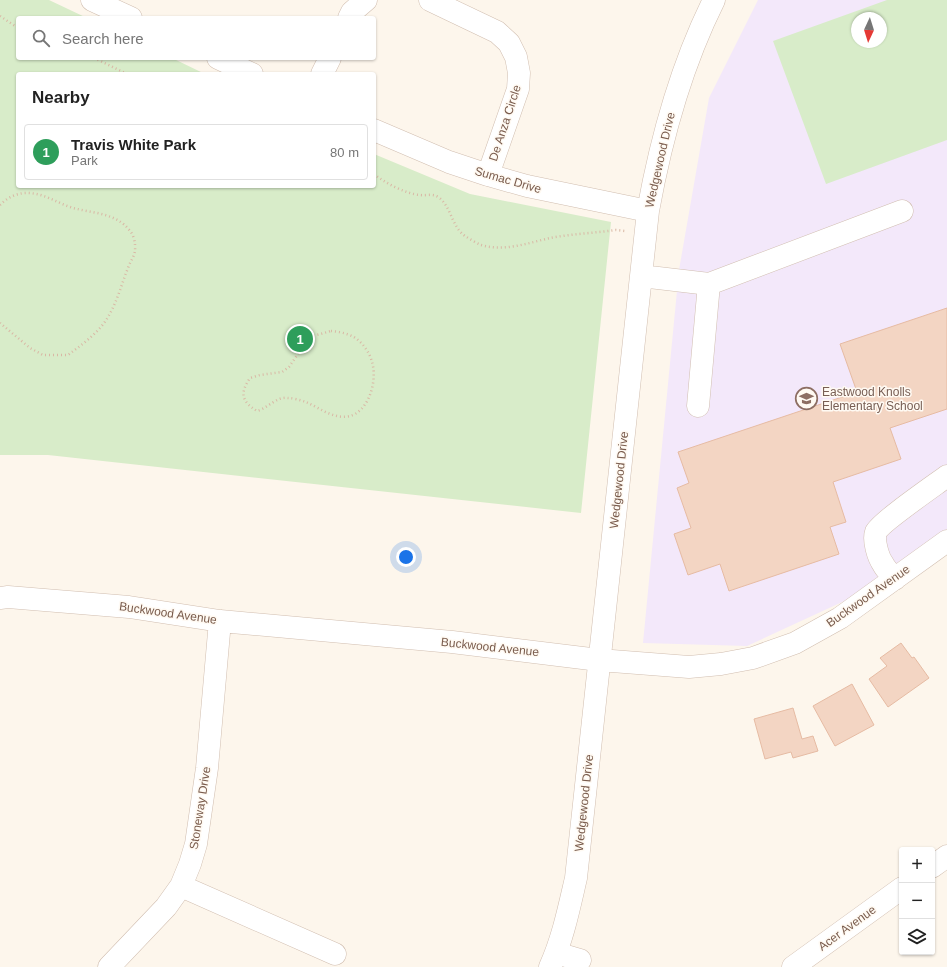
<!DOCTYPE html>
<html lang="en">
<head>
<meta charset="utf-8">
<style>
	:root { --surface:#fff; --page:#f2f2f2; --text:#222; --muted:#767676; --line:#e0e0e0; --accent:#0b8043 }
	body { margin:0; font-family:Arial,sans-serif; background:var(--page); color:var(--text) }
	.controls { position:absolute; right:12px; bottom:12px; display:grid; overflow:hidden; border-radius:4px; box-shadow:0 1px 3px #0004 }
	.controls button { width:36px; height:36px; display:grid; place-items:center; padding:0; border:0; border-bottom:1px solid var(--line); background:var(--surface); color:var(--text); font:20px sans-serif }
	.compass { position:absolute; left:851px; top:12px; width:36px; height:36px; border-radius:50%; background:var(--surface); box-shadow:0 1px 3px #0004; rotate:184deg }
	.you { position:absolute; left:406px; top:557px; width:14px; height:14px; margin:-10px; border:3px solid #fff; border-radius:50%; background:#1a73e8; box-shadow:0 0 0 6px #1a73e833 }
	.badge { display:grid; place-items:center; width:26px; height:26px; border-radius:50%; background:var(--accent); color:#fff; font-size:13px; font-weight:700 }
	.pin { position:absolute; translate:-50% -50%; border:2px solid #fff; box-shadow:0 1px 4px #0006 }
	.list { margin:0; padding:0; list-style:none }
	h2 { display:flex; justify-content:space-between; align-items:center; height:52px; margin:0; padding:0 16px; font-size:17px }
	h2 small { font-size:13px; font-weight:400; color:var(--muted) }
	.list li { display:grid; grid-template-columns:26px 1fr auto; gap:12px; align-items:center; box-sizing:border-box; height:56px; margin:0 8px 8px; padding:0 8px; border:1px solid var(--line); border-radius:4px }
	.list b { display:block; font-size:15px; white-space:nowrap }
	.list p { margin:0; font-size:13px; white-space:nowrap; color:var(--muted) }
	.list em { font-size:13px; font-style:normal; color:var(--muted) }
	.icon { flex:none; width:22px; height:22px; fill:none; stroke:currentColor; stroke-width:2; stroke-linecap:round; stroke-linejoin:round }
	.map { position:relative; flex:none; width:947px; height:967px; overflow:hidden }
	.search { position:absolute; background:var(--surface); box-shadow:0 1px 3px #0004; left:16px; top:16px; width:360px; height:44px; display:flex; align-items:center; gap:10px; box-sizing:border-box; padding:0 14px; border-radius:4px; color:var(--muted); font-size:15px }
	.panel { position:absolute; background:var(--surface); box-shadow:0 1px 3px #0004; left:16px; top:72px; width:360px; height:116px; border-radius:4px }
	.map>svg:first-child { display:block }
</style>
</head>
<body>
<div class="map">
<svg width="947" height="967" viewBox="0 0 947 967">
	<rect width="100%" height="100%" fill="#fdf6ec"/>
	<path fill="#f3e8fa" fill-rule="evenodd" d="M758 0H947V529L853 597 747 646 643 643 679 270 709 98ZM857 18H881V42H857Z"/>
	<path fill="#d8ecc9" fill-rule="evenodd" d="M0 0H49L87 18H18V58H172L205 74H18V186H374V154L470 194 611 222 581 513 48 455H0Z
		M887 0H947V140L826 184 773 41ZM857 18H881V42H857Z"/>
	<path fill="#f3d5c3" stroke="#e6bba3" d="M947 308V409L890 428 901 459 833 482 846 522 830 527 839 554 729 591 720 564 688 575 674 534 691 528 677 488 689 483 678 452 857 392 840 344Z
		M901 643 912 658 914 657 929 678 888 707 869 679 887 666 880 658Z
		M852 684 874 725 835 746 813 706Z
		M793 708 802 739 813 736 818 751 793 758 791 752 765 759 754 719Z"/>
	<g fill="none" stroke-linecap="round" stroke-linejoin="round">
		<defs>
			<path id="minor" d="M92 0 131 18
				M430 0 497 32 509 43 516 57 519 73 518 89 488 175
				M349 18 352 12 366 0
				M218 58 252 74
				M322 74 330 58
				M374 130 449 162 488 175 527 186 648 211
				M641 276 709 284
				M698 406 709 284 902 211
				M895 579C891 574 886 570 883 564 878 557 873 540 876 532 881 522 935 485 947 476
				M0 598 8 597 129 607 220 621 452 642 599 660 689 667 721 664 753 658 795 643 840 618 947 541
				M932 867 947 856
				M181 886 335 954
				M556 953 580 960
				M109 967 166 907 181 886 190 864 196 844 207 768 220 621
				M550 967C563 938 569 908 576 878L648 211C661 139 681 66 714 0
				M793 967 902 888"/>
		</defs>
		<use href="#minor" stroke="#d1beb0" stroke-width="23"/>
		<path stroke="#d9b8a5" stroke-width="2.5" stroke-dasharray="1 3" stroke-linecap="butt" d="M0 16 18 28
			M94 58 127 74
			M374 174C385 183 406 194 420 195 427 196 432 193 438 197 451 205 451 226 465 236 470 239 476 243 481 245 504 252 528 243 550 238 571 234 594 233 616 230L625 231
			M0 205C7 198 16 193 27 193 44 193 57 203 73 208 92 213 117 213 130 231 133 234 135 241 135 245 136 256 131 259 128 268 120 288 115 311 100 328 91 338 79 347 68 355H43L30 348 0 323
			M331 331C341 332 352 334 359 341 365 346 370 354 372 362 377 378 371 405 355 414 338 423 320 408 306 402 300 400 293 398 288 398 277 396 268 408 257 411 241 401 240 393 250 378L260 375 282 372 289 367 300 351 313 336Z"/>
		<use href="#minor" stroke="#fff" stroke-width="22"/>
	</g>
	<defs>
		<symbol id="school-ring" viewBox="-11 -11 22 22"><circle r="9.5" fill="#fffaf3" stroke="#8d6e63" stroke-width="1.5"/><path d="M0-5L7-2L0 1L-7-2ZM-4 1L0 2.5L4 1V4Q0 6-4 4Z" fill="#8d6e63"/></symbol>
	</defs>
	<g fill-rule="evenodd">
		<use href="#school-ring" x="794" y="386" width="25" height="25"/>
	</g>
	<g text-anchor="middle" dominant-baseline="central" stroke-width="3" stroke-linejoin="round" paint-order="stroke">
		<g font-size="12" fill="#7a5c4d" stroke="#fffaf3">
			<text transform="translate(505 123) rotate(-72)">De Anza Circle</text>
			<text transform="translate(660 160) rotate(-77)">Wedgewood Drive</text>
			<text transform="translate(508 180) rotate(16)">Sumac Drive</text>
			<text transform="translate(619 480) rotate(-84)">Wedgewood Drive</text>
			<text transform="translate(868 596) rotate(-35)">Buckwood Avenue</text>
			<text transform="translate(168 613) rotate(8)">Buckwood Avenue</text>
			<text transform="translate(490 647) rotate(6)">Buckwood Avenue</text>
			<text transform="translate(584 803) rotate(-84)">Wedgewood Drive</text>
			<text transform="translate(200 808) rotate(-81)">Stoneway Drive</text>
			<text transform="translate(847 928) rotate(-36)">Acer Avenue</text>
		</g>
		<g font-size="12" fill="#785e54" stroke="#fffaf3" text-anchor="start">
			<text x="822" y="392">Eastwood Knolls<tspan x="822" dy="14">Elementary School</tspan></text>
		</g>
	</g>
</svg>
<div class="controls">
<button>+</button>
<button>−</button>
<button><svg class="icon" aria-label="layers" viewBox="0 0 24 24"><path d="M12 4l9 5-9 5-9-5zM3 14l9 5 9-5"/></svg></button>
</div>
<svg class="compass" viewBox="-18 -18 36 36"><path d="M0-13l5 13h-10z" fill="#e53935"/><path d="M0 13l5-13h-10z" fill="#767676"/></svg>
<div class="you"></div>
<div class="pin badge" style="left:300px;top:339px;background:#2e9e5b">1</div>
<div class="search"><svg class="icon" aria-label="search" viewBox="0 0 24 24"><circle cx="10" cy="10" r="6"/><path d="M15 15l6 6"/></svg>Search here</div>
<section class="panel">
<h2>Nearby<small></small></h2>
<ul class="list">
<li><span class="badge" style="background:#2e9e5b">1</span><div><b>Travis White Park</b><p>Park</p></div><em>80 m</em></li>
</ul>
</section>
</div>
</body>
</html>
